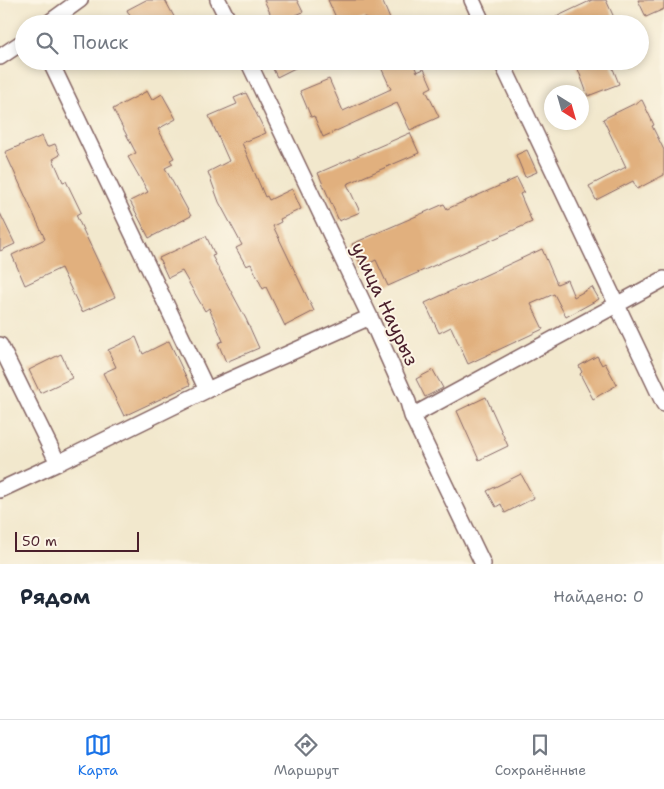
<!DOCTYPE html>
<html lang="ru">
<head>
<meta charset="utf-8">
<style>
	:root { --surface:#fff; --page:#f6f6f7; --text:#1f2937; --muted:#747a83; --line:#e0e1e3; --accent:#1a73e8 }
	body { margin:0; font-family:"Shantell Sans",sans-serif; background:var(--page); color:var(--text) }
	.compass { position:absolute; left:544px; top:85px; width:45px; height:45px; border-radius:50%; background:var(--surface); box-shadow:0 2px 8px #0003; rotate:143deg }
	.scale { position:absolute; left:15px; bottom:12px; width:124px; box-sizing:border-box; padding-left:5px; border:2px solid #4a1f2b; border-top:0; font-size:14px; line-height:18px; white-space:nowrap; color:#4a1f2b; -webkit-text-stroke:4px #fcf5e5; paint-order:stroke }
	.list { margin:0; padding:0; list-style:none }
	h2 { display:flex; justify-content:space-between; align-items:center; height:65px; margin:0; padding:0 20px; font-size:21px }
	h2 small { font-size:16px; font-weight:400; color:var(--muted) }
	.icon { flex:none; width:28px; height:28px; fill:none; stroke:currentColor; stroke-width:2; stroke-linecap:round; stroke-linejoin:round }
	.map { position:relative; flex:none; width:664px; height:564px; overflow:hidden }
	.search { position:absolute; background:var(--surface); box-shadow:0 2px 8px #0003; left:15px; right:15px; top:15px; height:55px; display:flex; align-items:center; gap:12px; box-sizing:border-box; padding:0 18px; border-radius:28px; color:var(--muted); font-size:19px }
	.sheet { height:155px; background:var(--surface) }
	nav { display:flex; justify-content:space-around; align-items:center; box-sizing:border-box; height:70px; border-top:1px solid var(--line); background:var(--surface); font-size:14px; color:var(--muted) }
	nav a { display:grid; justify-items:center; gap:2px }
	nav .on { color:var(--accent) }
	.map>svg:first-child { display:block }
</style>
</head>
<body>
<div class="map">
<svg width="664" height="564" viewBox="0 0 664 564">
	<rect width="100%" height="100%" fill="#fcf5e5"/>
	<filter id="ink" filterUnits="userSpaceOnUse"><feTurbulence type="fractalNoise" baseFrequency=".02" numOctaves="2"/><feDisplacementMap in="SourceGraphic" scale="10" xChannelSelector="R" yChannelSelector="G"/><feConvolveMatrix kernelMatrix="1 2 1 2 8 2 1 2 1" color-interpolation-filters="sRGB"/></filter>
	<filter id="wash" filterUnits="userSpaceOnUse"><feTurbulence type="fractalNoise" baseFrequency=".0096" numOctaves="4" result="noise"/><feDisplacementMap in="SourceGraphic" scale="20" xChannelSelector="R" yChannelSelector="G"/><feGaussianBlur stdDeviation="1.12" result="paint"/><feColorMatrix in="noise" values="0 0 0 0 0 0 0 0 0 0 0 0 0 0 0 0 0 1.4 0 .05"/><feComposite in="paint" operator="in"/></filter>
	<g filter="url(#wash)">
		<rect width="100%" height="100%" fill="#f2e8cd"/>
		<g id="blocks">
			<path fill="#e1b07e" d="M146 0H165L178 24H134L127 10Z
				M264 0H297L303 12 275 24Z
				M328 0H382L392 24H368L365 17 349 24H339Z
				M592 0H606L617 24H541Z
				M638 0H664V9L646 17Z
				M269 61H309L277 77Z
				M378 61H412L417 72 424 69 432 87 426 90 439 117 410 130 397 103 323 137 314 116 311 117 300 91 329 79 343 111 391 89Z
				M575 61H610L619 84 588 96Z
				M147 91 152 100 162 94 176 119 158 129 174 158 170 160 173 164 165 168 191 216 149 238 130 201 148 192 128 157 136 153 113 109Z
				M246 93 266 133 242 143 265 197 267 196 269 200 292 189 301 209 280 219 281 222 273 226 314 311 285 326 266 287 263 289 251 264 246 266 236 248 242 245 219 202 208 172 229 161 209 116 237 104 234 98Z
				M642 100 654 125 652 126 664 150V175L637 189 633 181 596 200 589 186 626 167 603 119Z
				M410 133 419 153 347 184 360 212 339 221 318 173Z
				M42 136 47 147 55 144 60 155 53 159 63 182 66 181 81 212 76 215 115 297 82 312 61 268 25 285 12 255 45 239 5 152Z
				M527 150 537 172 525 177 516 155Z
				M517 178 524 192 520 194 532 222 388 286 376 260 362 267 352 244 444 204 447 209Z
				M0 213 15 244 0 251Z
				M206 236 215 255 212 256 246 319 259 348 226 362 218 343 223 341 209 308 205 311 182 271 168 278 159 258Z
				M542 249 557 284 567 280 574 297 592 287 599 299 566 317 554 294 531 304 543 329 468 364 451 327 439 333 425 303Z
				M136 337 143 354 169 341 190 385 124 416 103 373 116 367 108 350Z
				M61 354 72 378 40 393 29 370Z
				M597 356 602 365 605 363 617 385 593 399 580 374 582 372 579 366Z
				M433 370 443 388 425 397 416 379Z
				M486 397 508 446 479 460 457 411Z
				M521 474 534 498 505 513 501 504 496 507 487 491Z"/>
		</g>
	</g>
	<g filter="url(#ink)">
		<use href="#blocks" fill-opacity="0" stroke="#856564" stroke-width="1"/>
		<g fill="none" stroke-linecap="round" stroke-linejoin="round">
			<defs>
				<path id="minor" d="M218 0 230 24
					M472 0 483 24
					M47 24 80 0
					M0 57 24 41
					M50 61 207 390
					M248 61 370 317 408 402 412 416 483 564
					M501 61 664 404
					M0 345 58 463 207 390 370 317
					M412 416 664 279
					M0 490 58 463"/>
			</defs>
			<use href="#minor" stroke="#856564" stroke-width="18"/>
			<use href="#minor" stroke="#fff" stroke-width="15"/>
		</g>
	</g>
	<g text-anchor="middle" dominant-baseline="central" stroke-width="4" stroke-linejoin="round" paint-order="stroke">
		<g font-size="19" fill="#4a1f2b" stroke="#fcf5e5">
			<text transform="translate(385 304) rotate(65)">улица Наурыз</text>
		</g>
	</g>
</svg>
<svg class="compass" viewBox="-18 -18 36 36"><path d="M0-13l5 13h-10z" fill="#e53935"/><path d="M0 13l5-13h-10z" fill="#747a83"/></svg>
<div class="scale">50 m</div>
<div class="search"><svg class="icon" aria-label="search" viewBox="0 0 24 24"><circle cx="10" cy="10" r="6"/><path d="M15 15l6 6"/></svg>Поиск</div>
</div>
<section class="sheet">
<h2>Рядом<small>Найдено: 0</small></h2>
<ul class="list">
</ul>
</section>
<nav>
<a class="on"><svg class="icon" aria-label="map" viewBox="0 0 24 24"><path d="M3 6l6-2 6 2 6-2v14l-6 2-6-2-6 2zM9 4v14M15 6v14"/></svg>Карта</a>
<a><svg class="icon" aria-label="directions" viewBox="0 0 24 24"><path d="M12 3l9 9-9 9-9-9zM9 14v-3h6M13 9l2 2-2 2"/></svg>Маршрут</a>
<a><svg class="icon" aria-label="saved" viewBox="0 0 24 24"><path d="M7 4h10v16l-5-4-5 4z"/></svg>Сохранённые</a>
</nav>
</body>
</html>
